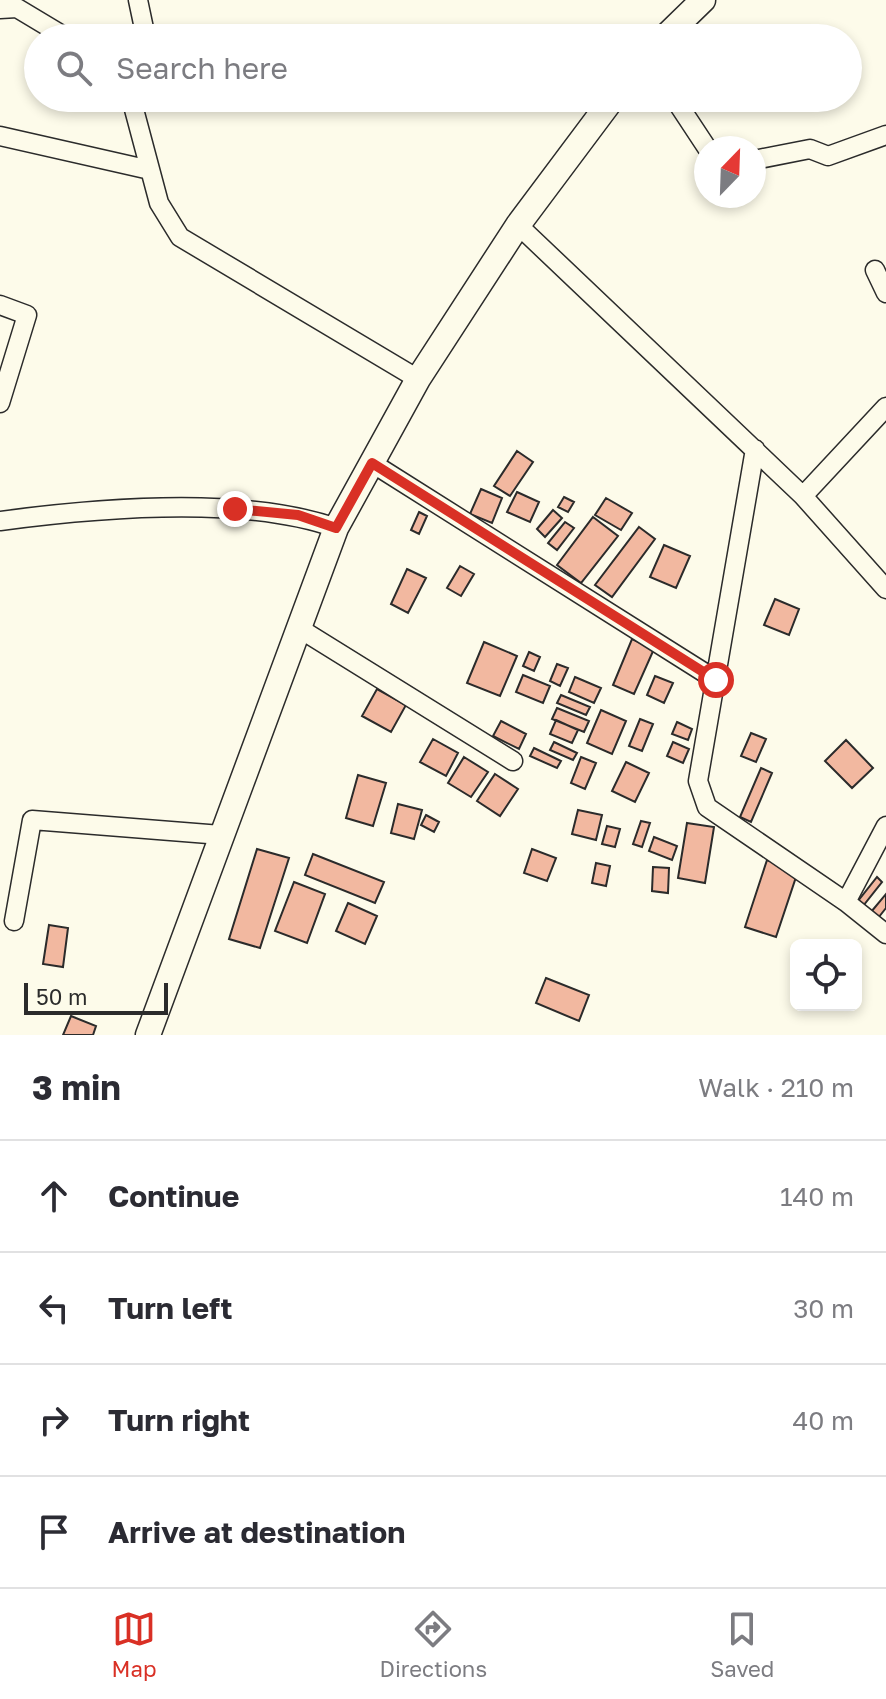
<!DOCTYPE html>
<html lang="en">
<head>
<meta charset="utf-8">
<style>
	:root { --surface:#fff; --page:#f7f7f7; --text:#2b2b33; --muted:#7c7c81; --line:#e1e1e2; --accent:#d93025 }
	body { margin:0; font-family:"Golos Text",sans-serif; background:var(--page); color:var(--text) }
	.controls { position:absolute; right:24px; bottom:24px; display:grid; overflow:hidden; border-radius:12px; box-shadow:0 4px 12px #0003 }
	.controls button { width:72px; height:72px; display:grid; place-items:center; padding:0; border:0; border-bottom:2px solid var(--line); background:var(--surface); color:var(--text); font:40px sans-serif }
	.compass { position:absolute; left:694px; top:136px; width:72px; height:72px; border-radius:50%; background:var(--surface); box-shadow:0 4px 12px #0003; rotate:23deg }
	.scale { position:absolute; left:24px; bottom:20px; width:144px; box-sizing:border-box; padding-left:8px; border:4px solid #2b2b2b; border-top:0; font-size:22px; line-height:28px; white-space:nowrap; color:#2b2b2b; -webkit-text-stroke:6px #fdfbea; paint-order:stroke }
	.stop { position:absolute; width:24px; height:24px; margin:-18px; border:6px solid #d93025; border-radius:50%; background:#fff }
	.stop.end { background:#d93025; border-color:#fff; box-shadow:0 2px 8px #0008 }
	.list { margin:0; padding:0; list-style:none }
	h2 { display:flex; justify-content:space-between; align-items:center; height:104px; margin:0; padding:0 32px; font-size:34px }
	h2 small { font-size:26px; font-weight:400; color:var(--muted) }
	.list li { display:grid; grid-template-columns:52px 1fr auto; gap:24px; align-items:center; box-sizing:border-box; height:112px; padding:0 32px; border-top:2px solid var(--line) }
	.list b { display:block; font-size:30px; white-space:nowrap }
	.list em { font-size:26px; font-style:normal; color:var(--muted) }
	.icon { flex:none; width:44px; height:44px; fill:none; stroke:currentColor; stroke-width:2; stroke-linecap:round; stroke-linejoin:round }
	.map { position:relative; flex:none; width:886px; height:1035px; overflow:hidden }
	.search { position:absolute; background:var(--surface); box-shadow:0 4px 12px #0003; left:24px; right:24px; top:24px; height:88px; display:flex; align-items:center; gap:20px; box-sizing:border-box; padding:0 28px; border-radius:44px; color:var(--muted); font-size:30px }
	.sheet { height:552px; background:var(--surface) }
	nav { display:flex; justify-content:space-around; align-items:center; box-sizing:border-box; height:112px; border-top:2px solid var(--line); background:var(--surface); font-size:22px; color:var(--muted) }
	nav a { display:grid; justify-items:center; gap:4px }
	nav .on { color:var(--accent) }
	.map>svg:first-child { display:block }
</style>
</head>
<body>
<div class="map">
<svg width="886" height="1035" viewBox="0 0 886 1035">
	<rect width="100%" height="100%" fill="#fdfbea"/>
	<path fill="#f2b8a0" stroke="#2b2b2b" stroke-width="2" d="M517 451 533 462 510 496 494 486Z
		M481 489 502 498 492 523 470 514Z
		M517 492 539 502 530 522 507 512Z
		M564 497 574 502 568 512 558 507Z
		M606 498 632 513 621 530 595 515Z
		M553 510 562 518 545 537 537 529Z
		M419 512 427 516 419 534 411 530Z
		M593 517 618 536 581 583 557 565Z
		M565 522 574 528 557 550 548 543Z
		M639 527 655 539 612 597 595 585Z
		M664 545 690 556 676 588 650 577Z
		M460 566 474 574 461 596 447 588Z
		M407 569 426 578 408 613 391 604Z
		M775 599 799 609 789 635 764 625Z
		M632 639 654 649 634 694 613 685Z
		M484 642 517 656 500 696 467 683Z
		M529 652 540 657 534 671 523 666Z
		M557 664 568 668 560 686 550 681Z
		M523 675 550 686 543 703 516 692Z
		M655 676 673 683 664 703 647 695Z
		M575 677 601 688 594 703 569 692Z
		M377 689 406 705 391 732 362 716Z
		M561 695 590 707 586 715 557 703Z
		M557 708 589 721 584 732 552 719Z
		M601 710 626 721 612 754 587 743Z
		M640 719 653 724 642 751 629 746Z
		M556 720 578 730 572 743 550 734Z
		M501 721 526 734 519 749 493 736Z
		M677 722 692 729 688 740 672 734Z
		M751 733 766 739 756 762 741 756Z
		M433 739 458 753 446 776 420 762Z
		M846 740 873 768 852 788 825 761Z
		M554 742 577 753 573 760 550 750Z
		M673 742 689 749 683 763 667 756Z
		M534 748 561 761 557 768 530 756Z
		M464 757 488 772 471 797 448 783Z
		M581 757 596 763 585 789 571 783Z
		M626 762 649 773 635 802 612 791Z
		M761 768 772 773 751 822 740 817Z
		M495 774 518 789 500 816 477 801Z
		M358 775 386 783 373 826 346 818Z
		M398 804 422 810 414 839 391 833Z
		M578 810 602 815 596 840 572 834Z
		M426 815 439 822 434 832 421 825Z
		M641 821 650 823 642 847 633 844Z
		M687 823 714 827 705 883 678 878Z
		M607 826 620 829 615 847 602 844Z
		M654 837 677 846 672 860 649 851Z
		M257 849 289 858 260 948 229 939Z
		M532 849 556 858 547 881 524 873Z
		M313 854 384 882 375 903 305 875Z
		M767 860 798 871 776 937 745 927Z
		M596 863 610 866 606 886 592 883Z
		M653 867 669 868 668 893 652 891Z
		M877 877 882 882 863 906 858 901Z
		M294 882 325 894 307 943 275 931Z
		M886 894V908L878 918 871 912Z
		M348 903 377 916 365 944 336 931Z
		M49 925 68 928 63 967 43 964Z
		M546 978 589 995 579 1021 536 1003Z
		M71 1016 96 1026 93 1035H63Z"/>
	<g fill="none" stroke-linecap="round" stroke-linejoin="round">
		<defs>
			<path id="street" d="M138 0 146 38
				M0 9 17 8 67 38
				M131 98 159 203 180 237 418 379
				M674 98 707 148
				M0 136 150 170
				M754 160 810 149 828 156 886 135
				M518 225 803 496 886 589
				M875 270 886 293
				M0 305 27 315 0 403
				M755 449 698 781 707 807 846 902 886 934
				M372 463 716 680
				M803 496 886 407
				M0 521C98 508 243 495 336 528
				M297 627 513 761
				M846 902 886 826
				M14 921 32 820 221 835"/>
			<path id="secondary" d="M664 38 703 0
				M148 1035 336 528 418 379 518 225 613 98"/>
		</defs>
		<use href="#street" stroke="#2b2b2b" stroke-width="21"/>
		<use href="#secondary" stroke="#2b2b2b" stroke-width="27"/>
		<use href="#street" stroke="#fdfbea" stroke-width="18"/>
		<use href="#secondary" stroke="#fdfbea" stroke-width="24"/>
	</g>
	<g fill="none" stroke-linecap="round" stroke-linejoin="round">
		<path stroke="#d93025" stroke-width="10" d="M235 509 298 515 336 528 372 463 716 680"/>
	</g>
</svg>
<div class="controls">
<button><svg class="icon" aria-label="locate" viewBox="0 0 24 24"><circle cx="12" cy="12" r="6"/><path d="M12 2v4M12 18v4M2 12h4M18 12h4"/></svg></button>
</div>
<svg class="compass" viewBox="-18 -18 36 36"><path d="M0-13l5 13h-10z" fill="#e53935"/><path d="M0 13l5-13h-10z" fill="#7c7c81"/></svg>
<div class="scale">50 m</div>
<div class="stop" style="left:716px;top:680px"></div>
<div class="stop end" style="left:235px;top:509px"></div>
<div class="search"><svg class="icon" aria-label="search" viewBox="0 0 24 24"><circle cx="10" cy="10" r="6"/><path d="M15 15l6 6"/></svg>Search here</div>
</div>
<section class="sheet">
<h2>3 min<small>Walk · 210 m</small></h2>
<ul class="list">
<li><svg class="icon" aria-label="ahead" viewBox="0 0 24 24"><path d="M12 20V5M6 11l6-6 6 6"/></svg><div><b>Continue</b></div><em>140 m</em></li>
<li><svg class="icon" aria-label="left" viewBox="0 0 24 24"><path d="M17 20v-9H6M10 6l-5 5 5 5"/></svg><div><b>Turn left</b></div><em>30 m</em></li>
<li><svg class="icon" aria-label="right" viewBox="0 0 24 24"><path d="M7 20v-9h11M14 6l5 5-5 5"/></svg><div><b>Turn right</b></div><em>40 m</em></li>
<li><svg class="icon" aria-label="arrive" viewBox="0 0 24 24"><path d="M6 21V4h12l-3 4 3 4H6"/></svg><div><b>Arrive at destination</b></div></li>
</ul>
</section>
<nav>
<a class="on"><svg class="icon" aria-label="map" viewBox="0 0 24 24"><path d="M3 6l6-2 6 2 6-2v14l-6 2-6-2-6 2zM9 4v14M15 6v14"/></svg>Map</a>
<a><svg class="icon" aria-label="directions" viewBox="0 0 24 24"><path d="M12 3l9 9-9 9-9-9zM9 14v-3h6M13 9l2 2-2 2"/></svg>Directions</a>
<a><svg class="icon" aria-label="saved" viewBox="0 0 24 24"><path d="M7 4h10v16l-5-4-5 4z"/></svg>Saved</a>
</nav>
</body>
</html>
